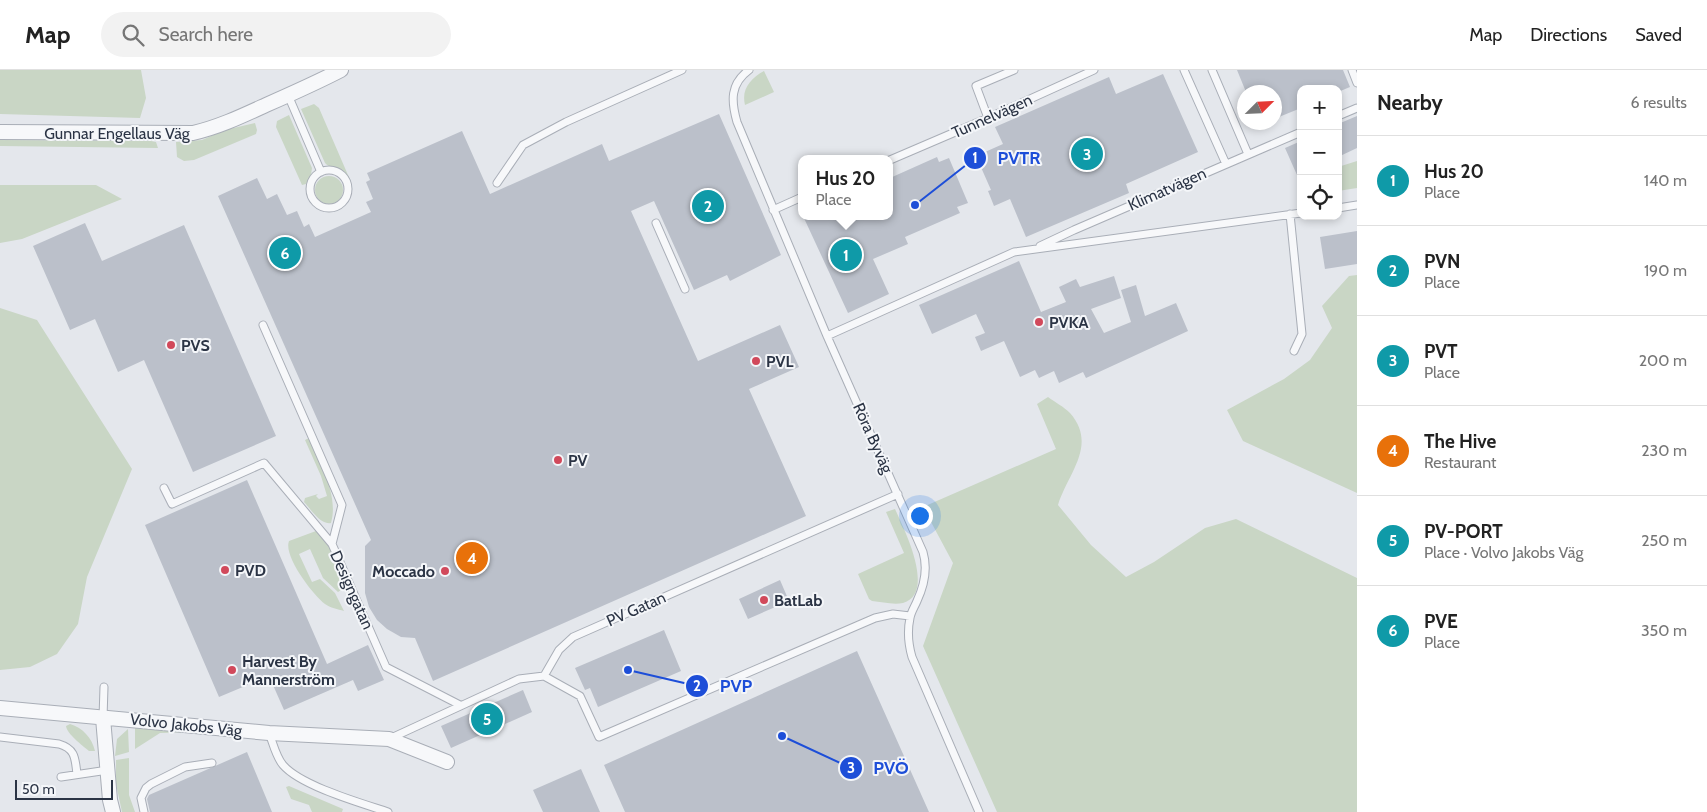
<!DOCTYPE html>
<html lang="en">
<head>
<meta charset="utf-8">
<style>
	:root { --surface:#fff; --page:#f2f2f2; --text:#222; --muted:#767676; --line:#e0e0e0; --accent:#db2777 }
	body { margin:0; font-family:Cabin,sans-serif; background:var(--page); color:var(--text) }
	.controls { position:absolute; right:15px; top:15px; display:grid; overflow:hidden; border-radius:10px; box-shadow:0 2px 8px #0003 }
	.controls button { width:45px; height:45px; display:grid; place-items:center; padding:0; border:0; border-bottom:1px solid var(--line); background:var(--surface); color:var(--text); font:25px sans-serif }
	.compass { position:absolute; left:1237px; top:15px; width:45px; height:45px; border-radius:50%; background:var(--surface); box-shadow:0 2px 8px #0003; rotate:66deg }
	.scale { position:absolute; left:15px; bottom:12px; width:98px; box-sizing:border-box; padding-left:5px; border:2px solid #2b3445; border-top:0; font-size:14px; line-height:18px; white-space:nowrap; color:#2b3445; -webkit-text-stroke:4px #f4f6f9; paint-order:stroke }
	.you { position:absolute; left:919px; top:445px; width:18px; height:18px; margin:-12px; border:4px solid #fff; border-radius:50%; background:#1a73e8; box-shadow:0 0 0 8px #1a73e833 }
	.badge { display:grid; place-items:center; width:32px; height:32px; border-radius:50%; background:var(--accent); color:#fff; font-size:16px; font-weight:700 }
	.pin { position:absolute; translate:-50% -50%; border:2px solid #fff; box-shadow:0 1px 5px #0006 }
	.popup { position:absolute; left:798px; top:85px; width:95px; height:65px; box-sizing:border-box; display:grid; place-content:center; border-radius:10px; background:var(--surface); filter:drop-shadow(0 1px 4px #0005); font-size:16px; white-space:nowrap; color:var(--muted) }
	.popup b { font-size:19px; color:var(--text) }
	.popup::after { content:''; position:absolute; left:50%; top:100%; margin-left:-10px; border:10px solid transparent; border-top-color:var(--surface) }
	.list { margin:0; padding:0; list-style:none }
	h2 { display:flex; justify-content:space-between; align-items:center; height:65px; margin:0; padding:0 20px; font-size:21px }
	h2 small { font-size:16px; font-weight:400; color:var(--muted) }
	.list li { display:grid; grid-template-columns:32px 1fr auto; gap:15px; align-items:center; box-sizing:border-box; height:90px; padding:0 20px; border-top:1px solid var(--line) }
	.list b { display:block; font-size:19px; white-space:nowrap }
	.list p { margin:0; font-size:16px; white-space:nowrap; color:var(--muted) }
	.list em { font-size:16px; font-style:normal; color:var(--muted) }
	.icon { flex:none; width:28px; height:28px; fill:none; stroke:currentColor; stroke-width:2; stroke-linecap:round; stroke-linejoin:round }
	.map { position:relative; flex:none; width:1357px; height:742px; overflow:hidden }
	header { display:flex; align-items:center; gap:30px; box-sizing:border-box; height:70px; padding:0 25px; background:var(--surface); border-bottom:1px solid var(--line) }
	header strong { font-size:24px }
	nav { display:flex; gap:28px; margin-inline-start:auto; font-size:18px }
	.search { width:350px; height:45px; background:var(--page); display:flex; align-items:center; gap:12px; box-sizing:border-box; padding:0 18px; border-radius:28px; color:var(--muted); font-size:19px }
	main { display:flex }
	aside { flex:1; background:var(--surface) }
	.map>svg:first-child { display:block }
</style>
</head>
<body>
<header>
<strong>Map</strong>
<div class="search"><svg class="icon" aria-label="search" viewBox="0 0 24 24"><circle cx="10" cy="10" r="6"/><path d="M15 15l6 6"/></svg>Search here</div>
<nav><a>Map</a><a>Directions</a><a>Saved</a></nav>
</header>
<main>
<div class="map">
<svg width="1357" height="742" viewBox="0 0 1357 742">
	<rect width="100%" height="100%" fill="#e4e7ec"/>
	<path fill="#c9d6c5" d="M0 0H141L146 28 140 48 0 44Z
		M764 1 774 22 745 35C741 19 751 8 764 1Z
		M314 34 319 38 351 112C340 92 335 103 325 93L301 39Z
		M289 45 312 98 311 105 306 114 302 115 276 57 277 51Z
		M255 53 257 60 256 64 194 90 184 91 177 87 176 72 202 70 225 60Z
		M0 70 151 71 156 72 158 78 0 76Z
		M1357 91V118L1338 121V97Z
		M315 120a14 14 0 1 1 28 0a14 14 0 1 1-28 0Z
		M0 115H96L122 129 22 169 0 173Z
		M1357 205V423L1243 371 1227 340 1284 309 1310 290 1332 258 1322 236 1349 206Z
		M0 238 37 250 132 399 87 507 78 554 57 584 30 597 0 600Z
		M1048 327C1055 332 1064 337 1070 343 1098 375 1068 403 1058 435L1091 475 1126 507 1154 492 1205 458 1236 449 1357 508V742H997L923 576 953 493 923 437 1056 379 1037 334Z
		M309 368C320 392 339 426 331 453 320 455 311 439 304 432L305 428 318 424 316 426 319 429 327 426 321 406 305 370Z
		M895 439C903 457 937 523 903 533 893 535 882 532 872 531L869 529 858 504 904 483 886 442Z
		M316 461C329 467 341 503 347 516L338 522 323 508 310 479 299 484 312 512 320 509 335 523 344 541C338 539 330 538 325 534 313 525 283 486 289 471Z
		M70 654C83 658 92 668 95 681H89C82 675 67 664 66 656Z
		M135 658 191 662 160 663 135 679Z
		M128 659 129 682 115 686 117 669Z
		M129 688V725L135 742H122L116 714V690Z
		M289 716 343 739 342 742H312L309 735 291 729 286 717Z"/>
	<path fill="#bbc0ca" d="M1237 0H1343L1350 17 1338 22V19H1301V38L1274 49V22H1246Z
		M1163 4 1198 82 1126 114 1129 123 1026 167 1010 129 994 136 988 121 991 120 976 86 1003 74 995 57 1109 7 1116 24Z
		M719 44 781 185 730 211 727 205 694 220 654 131 631 141 698 291 780 255 799 297 749 319 806 446 433 611 415 568 401 567 387 559 377 550 369 537 365 523V476L371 470 218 126 257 108 267 129 277 124 287 145 297 141 304 157 309 154 315 167 371 142 366 132 373 129 366 112 370 110 367 103 462 61 490 124 602 74 609 91Z
		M1357 46V78L1338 87V54Z
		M1301 71V114L1285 78Z
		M937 87 939 92 949 88 968 133 957 137 960 143 905 167 908 174 873 189 889 224 848 243 803 146H890V108Z
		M85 153 102 191 184 155 276 366 193 402 144 290 118 302 95 249 70 260 33 176Z
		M1357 161V194L1325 199 1320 167Z
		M1019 191 1041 242 1066 232 1059 217 1076 209 1080 217 1114 206 1121 228 1091 239 1104 263 1131 252 1121 220 1136 215 1145 246 1176 233 1188 261 1086 308 1083 302 1059 313 1054 301 1039 308 1035 300 1020 307 1004 271 981 281 975 267 985 263 976 244 932 264 919 235Z
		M247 410 327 594 368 575 384 610 358 621 353 610 284 640 269 606 219 627 145 455Z
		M780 510 789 531 748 549 739 529Z
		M664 560 681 601 598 637 590 618 585 620 575 598Z
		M857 581 929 742H625L604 695Z
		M523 620 532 642 451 678 441 656Z
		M247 682 272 742H150L147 729 149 725Z
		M581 699 600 742H543L533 720Z"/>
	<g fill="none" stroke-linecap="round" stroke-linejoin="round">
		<defs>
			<path id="lane" d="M749 0C730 14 731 31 737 52L827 266 923 482C928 499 925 514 917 531 915 536 911 542 910 548 907 562 908 573 912 587L979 742
				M1184 0 1226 94
				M1212 0 1248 84
				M1352 0 1357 13
				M288 25 321 102
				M1338 46 1357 38
				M988 48 976 16 1014 0
				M890 90 988 48 1094 0
				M310 119a19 19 0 1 1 38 0a19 19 0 1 1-38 0Z
				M497 113 523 75 566 52 682 0
				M1338 138 1357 135
				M773 140 802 127
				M1290 144 1302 264 1294 281
				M656 153 685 219
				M1040 176 1074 160 1301 62
				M263 255 342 435 332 474 386 597 460 635
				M827 266 1014 182 1301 143
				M164 418 172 434 264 393 332 474
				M544 606 580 626 599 667 875 548 893 544 910 546
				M103 648 104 617
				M269 663C273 673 276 687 283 695 301 716 361 733 388 742
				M0 667 59 674C76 679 75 689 77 704
				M389 669 519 609 544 606 559 580 573 567 898 424
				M61 707 108 700
				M144 742 141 728 146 718 151 714 185 697 212 693"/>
			<path id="street" d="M0 62 193 63C219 57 242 46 266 35 291 24 316 13 341 0
				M0 638 269 663 389 669 447 692
				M103 648 110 730 113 742"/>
		</defs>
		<use href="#lane" stroke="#a9aeb7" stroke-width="9"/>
		<use href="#street" stroke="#a9aeb7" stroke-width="16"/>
		<use href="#lane" stroke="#f7f8fa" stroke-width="7"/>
		<use href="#street" stroke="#f7f8fa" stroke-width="14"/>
	</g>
	<g fill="#d1495b" stroke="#f4f6f9" stroke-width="2">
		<circle cx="1039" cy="252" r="5"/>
		<circle cx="171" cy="275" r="5"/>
		<circle cx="756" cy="291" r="5"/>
		<circle cx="558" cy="390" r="5"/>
		<circle cx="225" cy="500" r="5"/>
		<circle cx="445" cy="501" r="5"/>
		<circle cx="764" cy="530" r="5"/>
		<circle cx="232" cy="600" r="5"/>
	</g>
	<g text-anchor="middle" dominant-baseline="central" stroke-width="4" stroke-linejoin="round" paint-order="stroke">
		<g font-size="16" fill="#2b3445" stroke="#f4f6f9">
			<text transform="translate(992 46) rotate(-24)">Tunnelvägen</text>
			<text x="117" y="63">Gunnar Engellaus Väg</text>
			<text transform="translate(1167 119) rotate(-24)">Klimatvägen</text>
			<text transform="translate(873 368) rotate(66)">Röra Byväg</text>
			<text transform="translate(352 520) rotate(66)">Designgatan</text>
			<text transform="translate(636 539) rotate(-24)">PV Gatan</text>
			<text transform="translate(186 655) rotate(6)">Volvo Jakobs Väg</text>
		</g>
		<g font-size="16" font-weight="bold" fill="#2b3445" stroke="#f4f6f9" text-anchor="start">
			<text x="1049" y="252">PVKA</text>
			<text x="181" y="275">PVS</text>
			<text x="766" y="291">PVL</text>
			<text x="568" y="390">PV</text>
			<text x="235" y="500">PVD</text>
			<text x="435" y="501" text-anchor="end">Moccado</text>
			<text x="774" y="530">BatLab</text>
			<text x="242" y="591">Harvest By<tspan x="242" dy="18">Mannerström</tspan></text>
		</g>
	</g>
	<path fill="none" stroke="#1d4ed8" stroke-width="2" d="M915 135L975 88M628 600L697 616M782 666L851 698"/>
	<g fill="#1d4ed8" stroke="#f4f6f9" stroke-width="2">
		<circle cx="915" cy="135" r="5"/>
		<circle cx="628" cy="600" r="5"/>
		<circle cx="782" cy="666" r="5"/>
		<circle cx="975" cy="88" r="12"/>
		<circle cx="697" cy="616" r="12"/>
		<circle cx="851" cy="698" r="12"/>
	</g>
	<g font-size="15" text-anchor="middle" font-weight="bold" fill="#fff">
		<text x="975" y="93">1</text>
		<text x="697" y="621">2</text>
		<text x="851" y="703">3</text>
	</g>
	<g font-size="18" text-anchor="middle" font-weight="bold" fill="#1d4ed8" stroke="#f4f6f9" stroke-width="4" stroke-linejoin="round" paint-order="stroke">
		<text x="1019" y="94">PVTR</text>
		<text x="736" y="622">PVP</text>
		<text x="891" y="704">PVÖ</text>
	</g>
</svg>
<div class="controls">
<button>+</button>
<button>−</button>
<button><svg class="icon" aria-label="locate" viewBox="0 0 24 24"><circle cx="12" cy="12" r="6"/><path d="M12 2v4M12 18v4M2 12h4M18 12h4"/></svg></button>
</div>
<svg class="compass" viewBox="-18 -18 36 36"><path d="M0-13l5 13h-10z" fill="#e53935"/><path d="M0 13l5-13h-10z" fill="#767676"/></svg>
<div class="scale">50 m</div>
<div class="you"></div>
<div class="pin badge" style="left:846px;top:185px;background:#0f9aa8">1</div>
<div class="popup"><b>Hus 20</b>Place</div>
<div class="pin badge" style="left:708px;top:136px;background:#0f9aa8">2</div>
<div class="pin badge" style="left:1087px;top:84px;background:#0f9aa8">3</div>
<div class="pin badge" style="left:472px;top:488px;background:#e8710a">4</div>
<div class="pin badge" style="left:487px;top:649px;background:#0f9aa8">5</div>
<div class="pin badge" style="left:285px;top:183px;background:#0f9aa8">6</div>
</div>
<aside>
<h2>Nearby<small>6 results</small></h2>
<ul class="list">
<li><span class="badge" style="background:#0f9aa8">1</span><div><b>Hus 20</b><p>Place</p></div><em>140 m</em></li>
<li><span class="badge" style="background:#0f9aa8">2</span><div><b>PVN</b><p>Place</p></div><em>190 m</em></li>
<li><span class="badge" style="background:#0f9aa8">3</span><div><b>PVT</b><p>Place</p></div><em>200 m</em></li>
<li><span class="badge" style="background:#e8710a">4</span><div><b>The Hive</b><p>Restaurant</p></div><em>230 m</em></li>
<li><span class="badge" style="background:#0f9aa8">5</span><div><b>PV-PORT</b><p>Place · Volvo Jakobs Väg</p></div><em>250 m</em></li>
<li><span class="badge" style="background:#0f9aa8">6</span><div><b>PVE</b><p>Place</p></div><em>350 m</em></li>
</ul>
</aside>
</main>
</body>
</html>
